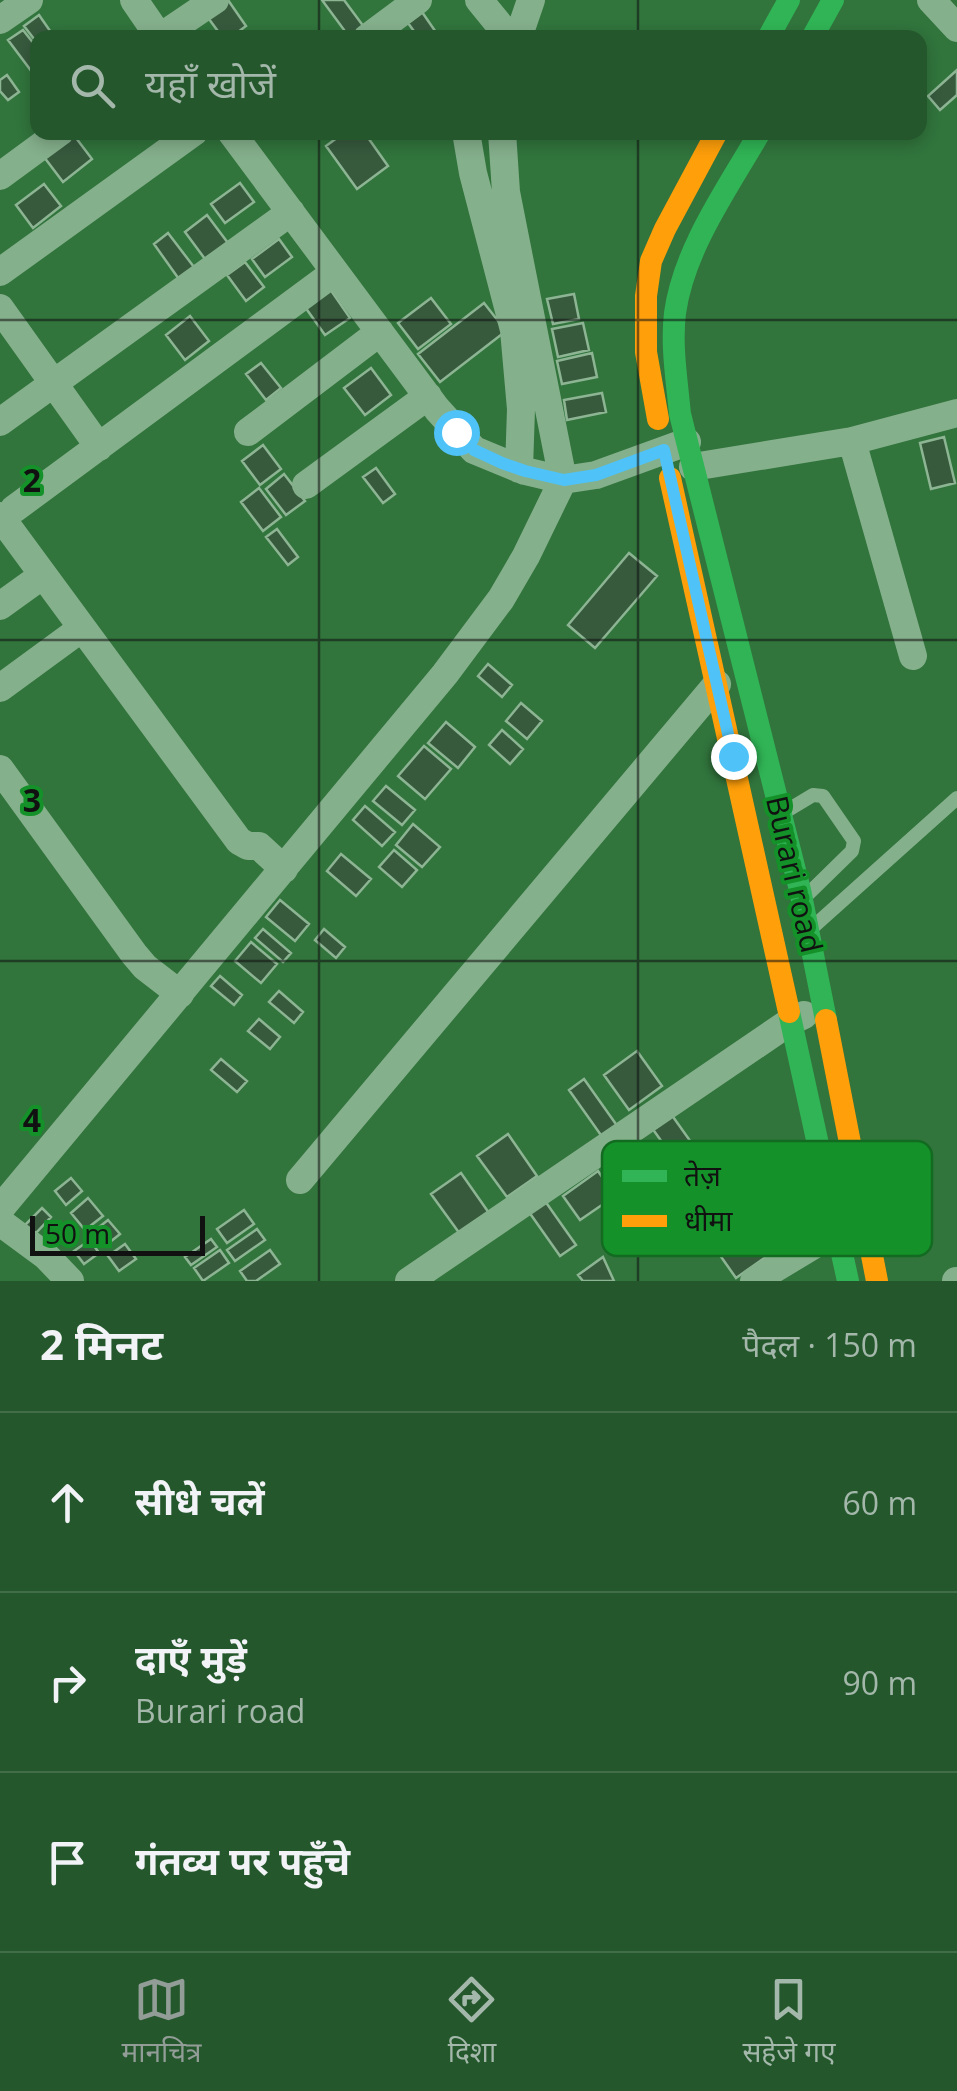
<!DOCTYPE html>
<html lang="hi">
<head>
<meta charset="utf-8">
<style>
	:root { --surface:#25572d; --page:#316039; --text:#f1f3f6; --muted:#a3b8aa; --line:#426d49; --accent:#919d96 }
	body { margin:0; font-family:"Open Sans","Noto Sans Devanagari",sans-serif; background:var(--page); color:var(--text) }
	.scale { position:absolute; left:30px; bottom:25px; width:175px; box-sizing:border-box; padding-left:10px; border:5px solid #111; border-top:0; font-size:28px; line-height:35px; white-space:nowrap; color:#111; -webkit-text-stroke:8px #149129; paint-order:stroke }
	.stop { position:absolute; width:30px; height:30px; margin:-22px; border:8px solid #4fc3f7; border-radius:50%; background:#fff }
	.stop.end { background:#4fc3f7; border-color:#fff; box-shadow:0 2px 10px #0008 }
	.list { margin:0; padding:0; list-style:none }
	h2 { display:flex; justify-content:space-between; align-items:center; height:130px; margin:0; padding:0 40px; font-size:42px }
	h2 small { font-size:32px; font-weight:400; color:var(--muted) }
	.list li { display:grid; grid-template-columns:65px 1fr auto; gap:30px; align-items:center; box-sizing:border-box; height:180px; padding:0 40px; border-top:2px solid var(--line) }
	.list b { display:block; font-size:38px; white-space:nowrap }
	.list p { margin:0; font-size:32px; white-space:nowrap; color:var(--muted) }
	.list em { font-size:32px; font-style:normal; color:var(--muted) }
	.icon { flex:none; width:55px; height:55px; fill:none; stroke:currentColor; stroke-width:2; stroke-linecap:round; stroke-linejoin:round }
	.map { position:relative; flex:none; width:957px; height:1281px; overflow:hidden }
	.search { position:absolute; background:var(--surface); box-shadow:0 5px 15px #0003; left:30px; right:30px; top:30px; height:110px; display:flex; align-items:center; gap:25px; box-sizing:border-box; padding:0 35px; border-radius:20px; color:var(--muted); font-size:38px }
	.sheet { height:670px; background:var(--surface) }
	nav { display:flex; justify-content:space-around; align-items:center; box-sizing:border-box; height:140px; border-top:2px solid var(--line); background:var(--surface); font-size:28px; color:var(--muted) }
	nav a { display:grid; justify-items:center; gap:5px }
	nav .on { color:var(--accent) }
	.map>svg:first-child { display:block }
</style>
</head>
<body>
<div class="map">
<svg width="957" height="1281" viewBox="0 0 957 1281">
	<rect width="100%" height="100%" fill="#31743c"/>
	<path fill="#375a3d" stroke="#8db594" stroke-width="2.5" d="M228 0 246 26 230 38H223L206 15Z
		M322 0H344L364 27 350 38Z
		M422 12 440 38H419L408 23Z
		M39 15 55 38H38V44L24 26Z
		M23 30 38 49V80L8 40Z
		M957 70V95L940 110 928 96Z
		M7 75 19 92 8 100 0 91V80Z
		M345 132H364L388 166 357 189 326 146Z
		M73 134 92 159 63 182 44 157Z
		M240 183 254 202 225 223 211 204Z
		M44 184 61 206 33 228 16 205Z
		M207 215 228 243 205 259 185 232Z
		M168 233 197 271 181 282 154 244Z
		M279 239 292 257 265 277 252 259Z
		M245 262 264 287 246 301 227 275Z
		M330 289 350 318 325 335 305 307Z
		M574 294 579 319 553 324 547 299Z
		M431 298 451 324 418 349 398 323Z
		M484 303 506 331 440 382 418 354Z
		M190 316 209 341 185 360 166 335Z
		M583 323 589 350 558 357 552 329Z
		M592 353 597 377 562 384 557 361Z
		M261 363 281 388 266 400 246 374Z
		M371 368 391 395 365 415 344 388Z
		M602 393 606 412 567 420 564 400Z
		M944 437 955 483 931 489 920 443Z
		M263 445 281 469 260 485 242 461Z
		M376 468 395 494 383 503 363 477Z
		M284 474 305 501 286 515 266 489Z
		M259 488 281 517 263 531 241 502Z
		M277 529 298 557 288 565 266 537Z
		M629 553 657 576 595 648 568 625Z
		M488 664 512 685 502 697 478 676Z
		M521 703 542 721 527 739 506 721Z
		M446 722 475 747 458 768 428 743Z
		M502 730 523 749 510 764 489 745Z
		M424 746 451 769 425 799 398 776Z
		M386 786 415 810 402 825 373 801Z
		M365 806 395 832 382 846 353 820Z
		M413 824 440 847 422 867 396 845Z
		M394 850 417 870 402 887 379 867Z
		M341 854 371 879 356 896 327 871Z
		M280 900 309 924 295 941 266 917Z
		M263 929 291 953 283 962 255 938Z
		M324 929 345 947 336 958 315 940Z
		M251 942 277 964 261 983 235 961Z
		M220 976 242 995 234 1005 211 986Z
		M279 991 303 1012 294 1023 269 1002Z
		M259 1019 280 1037 270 1049 248 1031Z
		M637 1051 662 1086 629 1110 604 1075Z
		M221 1059 247 1081 237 1092 211 1070Z
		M584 1079 618 1127 603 1138 569 1090Z
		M671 1114 708 1166 689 1180 652 1128Z
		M508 1134 537 1176 507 1197 477 1156Z
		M633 1138 671 1191 655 1203 617 1150Z
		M598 1171 615 1196 580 1220 563 1196Z
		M461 1173 489 1213 460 1234 431 1194Z
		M71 1178 82 1191 66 1205 55 1191Z
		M88 1198 103 1216 85 1230 71 1213Z
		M545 1201 576 1245 560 1256 529 1212Z
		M42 1208 51 1217 34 1235 24 1226Z
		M777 1208 797 1235 736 1278 717 1251Z
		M244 1210 254 1224 227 1243 217 1229Z
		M108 1220 120 1234 105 1246 93 1232Z
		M257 1229 265 1240 235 1261 227 1250Z
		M211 1239 217 1247 191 1265 185 1257Z
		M90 1240 99 1253 84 1264 74 1251Z
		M125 1244 136 1259 119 1271 108 1256Z
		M220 1250 229 1263 203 1281 194 1268Z
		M270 1250 280 1264 256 1281H247L240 1271Z
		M603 1257 614 1281H583L578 1275Z"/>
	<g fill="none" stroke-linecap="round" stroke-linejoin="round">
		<path stroke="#85b08c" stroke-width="14" d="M783 813 813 795 823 796 854 841 852 851 806 896
			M813 927 957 798"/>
		<path stroke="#85b08c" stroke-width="28" d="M134 0 160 38
			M479 0 510 38
			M931 0 957 28
			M0 20 29 0
			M160 37 215 0
			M367 38 418 0
			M518 38 531 0
			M231 132 437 409 474 450 525 471 563 480 596 475 687 442
			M466 132 473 173 514 330 521 409 519 469
			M0 176 60 132
			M0 272 194 132
			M0 308 99 447
			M0 422 291 212
			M248 432 380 332
			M852 441 913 656
			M693 467 852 441 957 413
			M306 485 428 396
			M14 509 335 272
			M0 516 239 841 248 846H259L284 869
			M0 606 43 575
			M0 688 82 628
			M0 769 134 954 145 967 180 994
			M300 1180 717 684
			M0 1209 445 674 501 599 526 556 563 480 506 192 502 132
			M0 1222 46 1256 70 1281
			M409 1281 791 1021 804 1015
			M754 1281 837 1231
			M956 1281H957"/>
		<path stroke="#30b455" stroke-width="22" d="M768 38 789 0
			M812 38 833 0
			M760 132C728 188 684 248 675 313 671 346 677 381 680 414L800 890 826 1020
			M789 1012 848 1281"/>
		<path stroke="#ff9f0a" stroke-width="22" d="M658 419 646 352V296L651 261 665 229 717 132
			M670 478 789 1012
			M826 1020 877 1281"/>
	</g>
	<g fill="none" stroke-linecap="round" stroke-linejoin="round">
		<path stroke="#4fc3f7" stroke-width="12" d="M456 432 474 450 502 463 525 471 564 480 596 475 664 450 733 756"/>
	</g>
	<path fill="none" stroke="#111" stroke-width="2.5" stroke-opacity="0.55" d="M319 0V38M638 0V38M319 132V1281M638 132V1281M0 320H957M0 640H957M0 961H957"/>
	<g text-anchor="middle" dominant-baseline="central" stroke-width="8" stroke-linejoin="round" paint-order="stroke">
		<g font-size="30" fill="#111" stroke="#149129">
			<text transform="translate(795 874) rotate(77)">Burari road</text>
		</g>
	</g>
	<rect x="602" y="1141" width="330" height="115" rx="15" fill="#149129" stroke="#136b22" stroke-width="2.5"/>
	<rect x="622" y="1170" width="45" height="12" fill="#30b455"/>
	<rect x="622" y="1215" width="45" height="12" fill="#ff9f0a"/>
	<g font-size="28" fill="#111">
		<text x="684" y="1186">तेज़</text>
		<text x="684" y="1231">धीमा</text>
	</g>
	<g font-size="32" text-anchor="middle" font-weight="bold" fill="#111" stroke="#149129" stroke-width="8" stroke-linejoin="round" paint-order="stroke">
		<text x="32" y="492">2</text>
		<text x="32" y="812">3</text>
		<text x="32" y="1132">4</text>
	</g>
</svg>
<div class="scale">50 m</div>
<div class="stop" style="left:456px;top:432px"></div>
<div class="stop end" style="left:733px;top:756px"></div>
<div class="search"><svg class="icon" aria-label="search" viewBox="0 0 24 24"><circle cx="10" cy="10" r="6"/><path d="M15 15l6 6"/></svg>यहाँ खोजें</div>
</div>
<section class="sheet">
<h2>2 मिनट<small>पैदल · 150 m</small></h2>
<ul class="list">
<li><svg class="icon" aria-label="ahead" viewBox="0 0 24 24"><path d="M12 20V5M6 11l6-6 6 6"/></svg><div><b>सीधे चलें</b></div><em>60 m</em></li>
<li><svg class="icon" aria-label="right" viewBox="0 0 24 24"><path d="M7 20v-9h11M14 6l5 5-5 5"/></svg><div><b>दाएँ मुड़ें</b><p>Burari road</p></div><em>90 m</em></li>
<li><svg class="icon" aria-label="arrive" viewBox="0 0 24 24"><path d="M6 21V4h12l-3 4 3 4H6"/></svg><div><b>गंतव्य पर पहुँचे</b></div></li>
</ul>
</section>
<nav>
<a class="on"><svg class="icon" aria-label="map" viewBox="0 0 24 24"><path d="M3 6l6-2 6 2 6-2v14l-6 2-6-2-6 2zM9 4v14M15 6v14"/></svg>मानचित्र</a>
<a><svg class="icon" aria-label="directions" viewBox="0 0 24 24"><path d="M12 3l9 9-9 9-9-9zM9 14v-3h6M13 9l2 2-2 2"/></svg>दिशा</a>
<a><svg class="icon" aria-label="saved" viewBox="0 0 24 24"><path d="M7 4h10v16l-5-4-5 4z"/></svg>सहेजे गए</a>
</nav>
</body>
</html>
